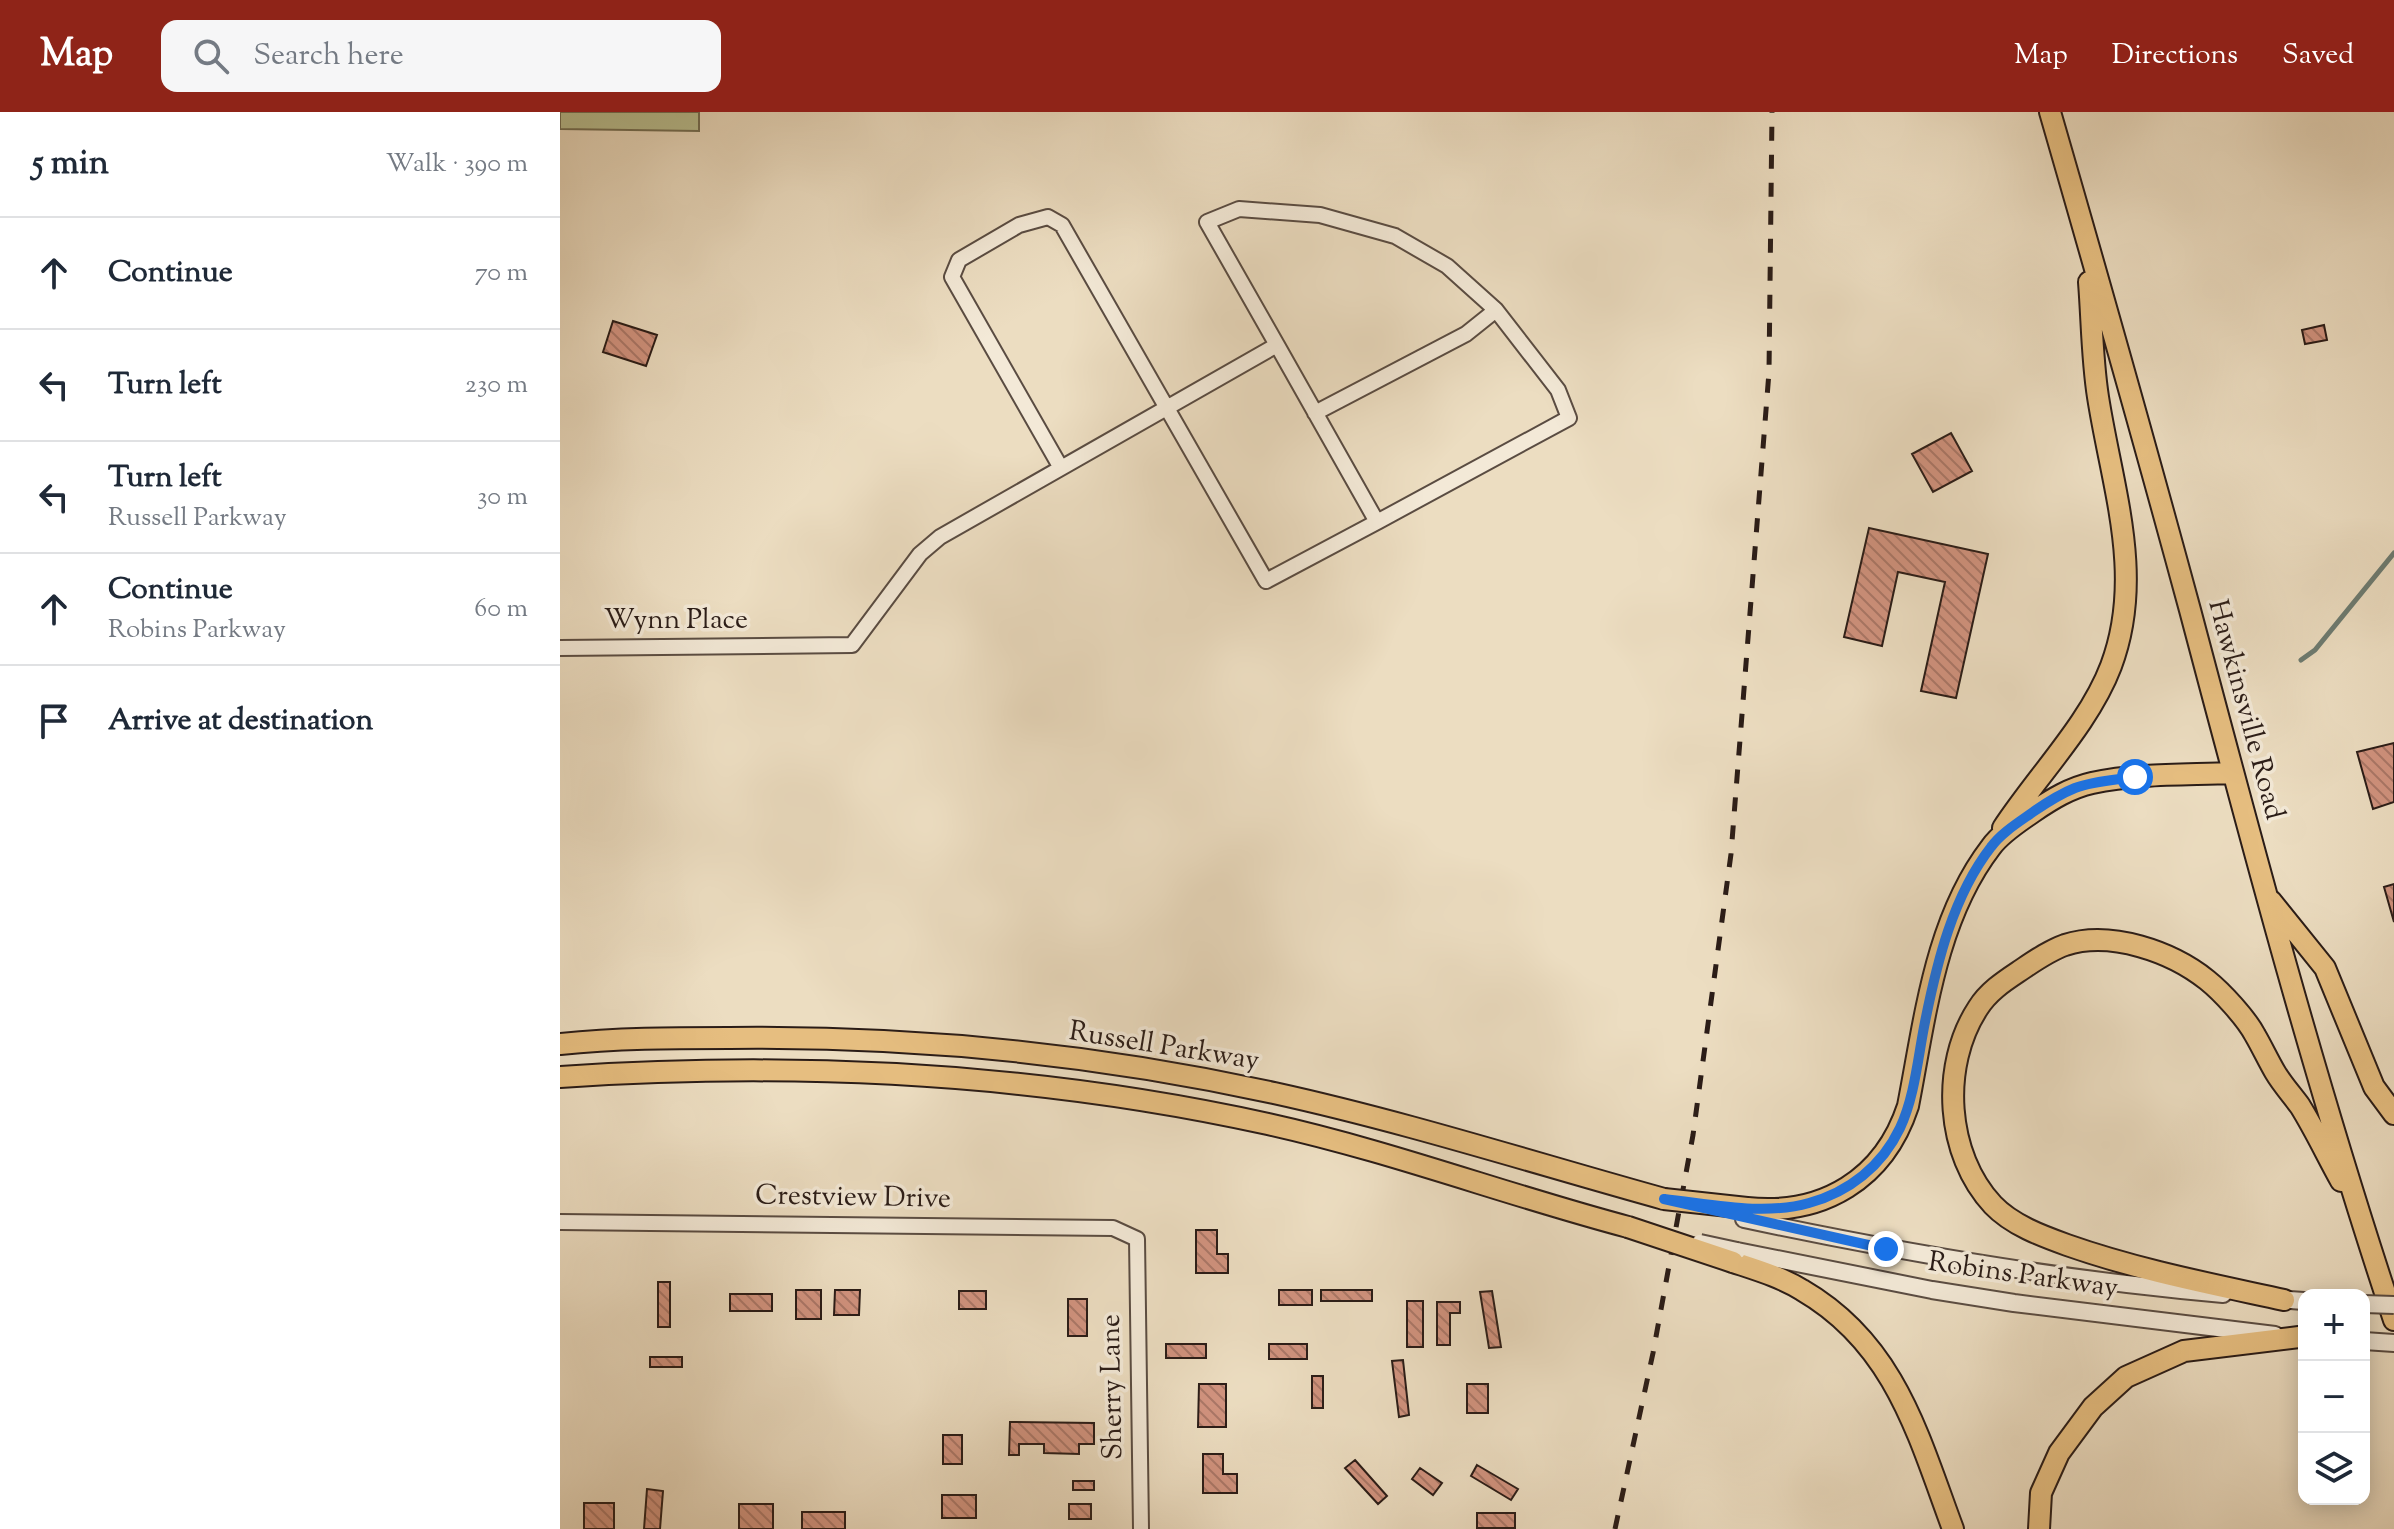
<!DOCTYPE html>
<html lang="en">
<head>
<meta charset="utf-8">
<style>
	:root { --surface:#fff; --page:#f6f6f7; --text:#1f2937; --muted:#747a83; --line:#e0e1e3; --accent:#8f2418 }
	body { margin:0; font-family:"Sorts Mill Goudy",serif; background:var(--page); color:var(--text) }
	.controls { position:absolute; right:24px; bottom:24px; display:grid; overflow:hidden; border-radius:16px; box-shadow:0 4px 20px #0003 }
	.controls button { width:72px; height:72px; display:grid; place-items:center; padding:0; border:0; border-bottom:2px solid var(--line); background:var(--surface); color:var(--text); font:40px sans-serif }
	.stop { position:absolute; width:24px; height:24px; margin:-18px; border:6px solid #1a73e8; border-radius:50%; background:#fff }
	.stop.end { background:#1a73e8; border-color:#fff; box-shadow:0 2px 8px #0008 }
	.list { margin:0; padding:0; list-style:none }
	h2 { display:flex; justify-content:space-between; align-items:center; height:104px; margin:0; padding:0 32px; font-size:34px }
	h2 small { font-size:26px; font-weight:400; color:var(--muted) }
	.list li { display:grid; grid-template-columns:52px 1fr auto; gap:24px; align-items:center; box-sizing:border-box; height:112px; padding:0 32px; border-top:2px solid var(--line) }
	.list b { display:block; font-size:30px; white-space:nowrap }
	.list p { margin:0; font-size:26px; white-space:nowrap; color:var(--muted) }
	.list em { font-size:26px; font-style:normal; color:var(--muted) }
	.icon { flex:none; width:44px; height:44px; fill:none; stroke:currentColor; stroke-width:2; stroke-linecap:round; stroke-linejoin:round }
	.map { position:relative; flex:none; width:1834px; height:1417px; overflow:hidden }
	header { display:flex; align-items:center; gap:48px; box-sizing:border-box; height:112px; padding:0 40px; background:var(--accent); color:#fff }
	header strong { font-size:38px }
	nav { display:flex; gap:44px; margin-inline-start:auto; font-size:28px }
	.search { width:560px; height:72px; background:var(--page); display:flex; align-items:center; gap:20px; box-sizing:border-box; padding:0 28px; border-radius:16px; color:var(--muted); font-size:30px }
	main { display:flex }
	aside { flex:1; background:var(--surface) }
	.map>svg:first-child { display:block }
</style>
</head>
<body>
<header>
<strong>Map</strong>
<div class="search"><svg class="icon" aria-label="search" viewBox="0 0 24 24"><circle cx="10" cy="10" r="6"/><path d="M15 15l6 6"/></svg>Search here</div>
<nav><a>Map</a><a>Directions</a><a>Saved</a></nav>
</header>
<main>
<aside>
<h2>5 min<small>Walk · 390 m</small></h2>
<ul class="list">
<li><svg class="icon" aria-label="ahead" viewBox="0 0 24 24"><path d="M12 20V5M6 11l6-6 6 6"/></svg><div><b>Continue</b></div><em>70 m</em></li>
<li><svg class="icon" aria-label="left" viewBox="0 0 24 24"><path d="M17 20v-9H6M10 6l-5 5 5 5"/></svg><div><b>Turn left</b></div><em>230 m</em></li>
<li><svg class="icon" aria-label="left" viewBox="0 0 24 24"><path d="M17 20v-9H6M10 6l-5 5 5 5"/></svg><div><b>Turn left</b><p>Russell Parkway</p></div><em>30 m</em></li>
<li><svg class="icon" aria-label="ahead" viewBox="0 0 24 24"><path d="M12 20V5M6 11l6-6 6 6"/></svg><div><b>Continue</b><p>Robins Parkway</p></div><em>60 m</em></li>
<li><svg class="icon" aria-label="arrive" viewBox="0 0 24 24"><path d="M6 21V4h12l-3 4 3 4H6"/></svg><div><b>Arrive at destination</b></div></li>
</ul>
</aside>
<div class="map">
<svg width="1834" height="1417" viewBox="0 0 1834 1417">
	<defs>
		<pattern id="building-back-hatch" width="6" height="6" patternUnits="userSpaceOnUse" patternTransform="scale(2)"><rect width="6" height="6" fill="#d1937f"/><path d="M-1 5l2 2M0 0l6 6M5-1l2 2" fill="none" stroke="#aa7767"/></pattern>
	</defs>
	<rect width="100%" height="100%" fill="#ecddc1"/>
	<filter id="stains"><feTurbulence type="fractalNoise" baseFrequency=".0025" numOctaves="4"/><feColorMatrix values="0 0 0 0 .2 0 0 0 0 .09 0 0 0 0 .02 0 0 0 .5 -.17"/></filter>
	<radialGradient id="worn" r=".72"><stop offset=".6" stop-color="#630" stop-opacity="0"/><stop offset="1" stop-color="#630" stop-opacity=".3"/></radialGradient>
	<path fill="#b9c092" stroke="#726e54" stroke-width="2" d="M0 0H139V19L0 17Z"/>
	<g fill="none" stroke-linecap="round" stroke-linejoin="round">
		<path stroke="#6d7c72" stroke-width="5" d="M1741 548 1755 538 1834 441"/>
	</g>
	<path fill="url(#building-back-hatch)" stroke="#2a1c17" stroke-width="2" d="M53 209 97 223 86 254 43 240Z
		M1764 213 1767 228 1745 232 1742 218Z
		M1391 321 1412 359 1373 380 1352 342Z
		M1309 416 1428 442 1396 586 1361 579 1385 470 1338 460 1322 534 1284 525Z
		M1834 631V690L1813 697 1797 640Z
		M1834 772V810L1824 775Z
		M636 1118H657V1142H668V1161H636Z
		M98 1170H110V1215H98Z
		M236 1178H261V1207H236Z
		M275 1178H300L299 1203H274Z
		M719 1178H752V1193H719Z
		M761 1178H812V1189H761Z
		M399 1179H426V1197H399Z
		M932 1179 941 1235 929 1236 920 1180Z
		M170 1182H212V1199H170Z
		M508 1187H527V1224H508Z
		M847 1189H863V1235H847Z
		M877 1190H900V1201H890V1233H877Z
		M606 1232H646V1246H606Z
		M709 1232H747V1247H709Z
		M90 1245H122V1255H90Z
		M843 1248 849 1303 839 1305 832 1249Z
		M752 1264H763V1296H752Z
		M639 1272H666V1315H638Z
		M907 1272H928V1301H907Z
		M450 1310 534 1311V1332H519V1342L484 1341V1332H459V1343H449Z
		M383 1323H402V1352H383Z
		M643 1342H663V1362H677V1381H643Z
		M795 1348 827 1384 818 1392 785 1356Z
		M917 1353 958 1377 951 1388 911 1364Z
		M860 1356 882 1371 873 1383 852 1367Z
		M513 1369H534V1378H513Z
		M87 1377 103 1379 100 1417H84Z
		M382 1383H416V1406H382Z
		M24 1391H54V1417H24Z
		M179 1392H213V1417H179Z
		M509 1392H531V1407H509Z
		M242 1400H285V1417H242Z
		M917 1401H955V1416H917Z"/>
	<g fill="none" stroke-linecap="round" stroke-linejoin="round">
		<defs>
			<path id="minor" d="M755 301 906 222 936 198
				M501 356 392 165 399 148 459 113 488 105 502 113 706 469 817 410
				M0 536 292 533 360 442 380 425 717 233 817 410 1009 306 998 278 936 198 887 154 835 124 760 103 679 97 647 110 717 233
				M0 1110 553 1116 577 1127 581 1417"/>
			<path id="tertiary" d="M1184 1107C1343 1141 1501 1168 1663 1182
				M1177 1139 1372 1178 1454 1191 1715 1223
				M1714 1187 1744 1189
				M1804 1229 1834 1231"/>
			<path id="primary" d="M1490 0C1538 166 1585 332 1630 498 1693 736 1756 974 1834 1208
				M1443 716C1477 664 1529 612 1551 554 1585 464 1552 375 1538 285 1532 247 1532 208 1529 170
				M1711 789 1765 856 1814 975 1834 1002
				M0 932C56 926 113 926 169 926 351 924 536 942 714 981 846 1010 974 1051 1104 1087
				M0 965C237 949 476 961 708 1012 830 1039 947 1083 1068 1115
				M1187 1096C1263 1104 1324 1067 1348 994 1365 907 1375 808 1431 735 1441 721 1459 710 1473 700 1492 687 1510 676 1532 671 1578 661 1626 663 1672 661
				M1173 1150C1197 1158 1221 1165 1242 1178 1335 1232 1358 1323 1393 1417
				M1724 1188C1651 1172 1578 1158 1507 1133 1482 1124 1452 1113 1433 1093 1386 1043 1380 954 1418 896 1428 880 1443 870 1458 860 1473 850 1488 839 1505 833 1551 818 1612 840 1647 868 1662 880 1686 906 1695 923 1702 935 1708 948 1715 960 1722 972 1732 983 1740 994 1755 1018 1767 1044 1781 1069
				M1479 1417 1481 1381 1499 1341 1533 1295 1566 1265 1624 1239 1739 1225"/>
		</defs>
		<use href="#minor" stroke="#5a4c42" stroke-width="18"/>
		<use href="#tertiary" stroke="#5a4c42" stroke-width="20"/>
		<use href="#primary" stroke="#2a1c17" stroke-width="24"/>
		<use href="#minor" stroke="#f3e9d7" stroke-width="14"/>
		<use href="#tertiary" stroke="#f3e9d7" stroke-width="16"/>
		<use href="#primary" stroke="#e6be80" stroke-width="20"/>
		<path stroke="#2a1c17" stroke-width="5" stroke-dasharray="14 14" stroke-linecap="butt" d="M1055 1417 1093 1241 1133 1023 1171 742 1209 260 1212 0"/>
		<defs>
			<path id="tertiary-bridge" d="M1140 1131 1177 1139
				M1804 1192 1834 1193"/>
			<path id="primary-bridge" d="M1104 1087 1187 1096
				M1068 1115 1173 1150"/>
		</defs>
		<use href="#tertiary-bridge" stroke="#5a4c42" stroke-width="20" stroke-linecap="butt"/>
		<use href="#primary-bridge" stroke="#2a1c17" stroke-width="24" stroke-linecap="butt"/>
		<use href="#tertiary-bridge" stroke="#f3e9d7" stroke-width="16"/>
		<use href="#primary-bridge" stroke="#e6be80" stroke-width="20"/>
	</g>
	<g fill="none" stroke-linecap="round" stroke-linejoin="round">
		<path stroke="#1a73e8" stroke-width="10" d="M1326 1137 1104 1087C1151 1092 1203 1104 1249 1091 1289 1080 1322 1054 1340 1016 1355 984 1358 944 1365 910 1377 850 1393 784 1431 735 1441 721 1459 710 1473 700 1486 691 1500 682 1515 676 1534 669 1555 668 1575 665"/>
	</g>
	<g text-anchor="middle" dominant-baseline="central" stroke-width="7" stroke-linejoin="round" paint-order="stroke">
		<g font-size="28" fill="#2a1c17" stroke="#f3e9d7">
			<text x="116" y="509">Wynn Place</text>
			<text transform="translate(1685 598) rotate(75)">Hawkinsville Road</text>
			<text transform="translate(604 935) rotate(9)">Russell Parkway</text>
			<text transform="translate(293 1086) rotate(1)">Crestview Drive</text>
			<text transform="translate(1463 1164) rotate(8)">Robins Parkway</text>
			<text transform="translate(553 1275) rotate(-91)">Sherry Lane</text>
		</g>
	</g>
	<rect width="100%" height="100%" filter="url(#stains)"/>
	<rect width="100%" height="100%" fill="url(#worn)"/>
</svg>
<div class="controls">
<button>+</button>
<button>−</button>
<button><svg class="icon" aria-label="layers" viewBox="0 0 24 24"><path d="M12 4l9 5-9 5-9-5zM3 14l9 5 9-5"/></svg></button>
</div>
<div class="stop" style="left:1575px;top:665px"></div>
<div class="stop end" style="left:1326px;top:1137px"></div>
</div>
</main>
</body>
</html>
